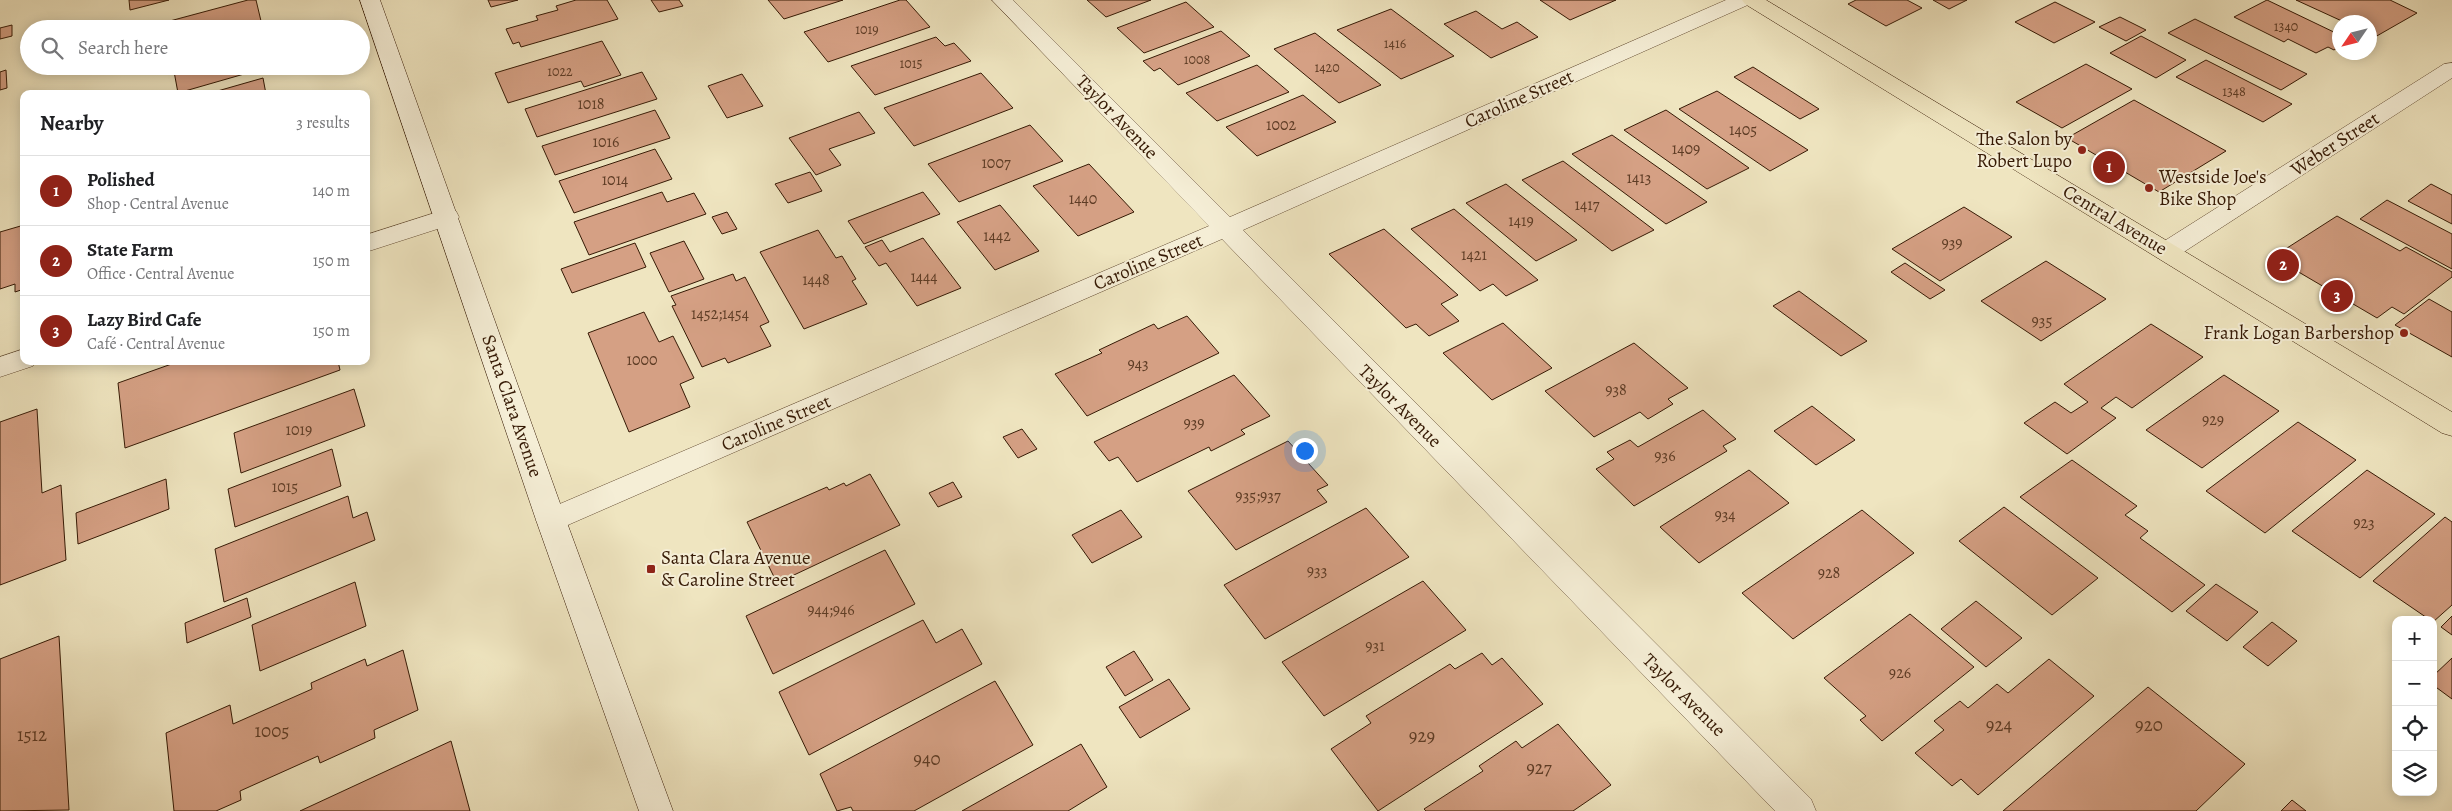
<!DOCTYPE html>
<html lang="en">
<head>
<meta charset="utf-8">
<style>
	:root { --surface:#fff; --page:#f6f6f6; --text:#202124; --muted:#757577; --line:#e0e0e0; --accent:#8f2418 }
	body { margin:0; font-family:Alegreya,serif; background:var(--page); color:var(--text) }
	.controls { position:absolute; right:15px; bottom:15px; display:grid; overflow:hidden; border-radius:10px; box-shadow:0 2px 12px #0003 }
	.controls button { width:45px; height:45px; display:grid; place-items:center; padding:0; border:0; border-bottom:1px solid var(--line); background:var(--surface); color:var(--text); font:25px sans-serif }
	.compass { position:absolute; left:2332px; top:15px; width:45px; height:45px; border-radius:50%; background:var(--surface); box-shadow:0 2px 12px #0003; rotate:235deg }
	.you { position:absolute; left:1304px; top:450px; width:18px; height:18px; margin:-12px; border:4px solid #fff; border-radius:50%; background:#1a73e8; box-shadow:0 0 0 8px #1a73e833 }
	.badge { display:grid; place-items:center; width:32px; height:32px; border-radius:50%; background:var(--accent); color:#fff; font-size:16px; font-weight:700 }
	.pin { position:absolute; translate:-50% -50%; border:2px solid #fff; box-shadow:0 1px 5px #0006 }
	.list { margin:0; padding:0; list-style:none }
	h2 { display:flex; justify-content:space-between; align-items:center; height:65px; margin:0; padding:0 20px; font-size:21px }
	h2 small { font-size:16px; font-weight:400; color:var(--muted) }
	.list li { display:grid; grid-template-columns:32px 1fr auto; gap:15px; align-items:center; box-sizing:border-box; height:70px; padding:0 20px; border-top:1px solid var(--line) }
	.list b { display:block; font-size:19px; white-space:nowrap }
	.list p { margin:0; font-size:16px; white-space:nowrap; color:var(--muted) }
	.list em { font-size:16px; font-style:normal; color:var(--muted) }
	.icon { flex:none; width:28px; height:28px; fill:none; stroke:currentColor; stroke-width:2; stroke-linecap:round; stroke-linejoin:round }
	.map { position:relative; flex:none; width:2452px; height:811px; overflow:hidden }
	.search { position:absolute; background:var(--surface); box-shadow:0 2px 12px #0003; left:20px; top:20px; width:350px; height:55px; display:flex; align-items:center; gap:12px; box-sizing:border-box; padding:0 18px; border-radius:28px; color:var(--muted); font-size:19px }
	.panel { position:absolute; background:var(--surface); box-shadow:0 2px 12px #0003; left:20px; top:90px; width:350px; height:275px; border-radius:10px }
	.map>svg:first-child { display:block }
</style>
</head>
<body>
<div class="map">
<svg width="2452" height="811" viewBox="0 0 2452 811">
	<rect width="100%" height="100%" fill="#efe5c0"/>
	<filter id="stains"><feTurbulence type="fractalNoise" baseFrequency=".004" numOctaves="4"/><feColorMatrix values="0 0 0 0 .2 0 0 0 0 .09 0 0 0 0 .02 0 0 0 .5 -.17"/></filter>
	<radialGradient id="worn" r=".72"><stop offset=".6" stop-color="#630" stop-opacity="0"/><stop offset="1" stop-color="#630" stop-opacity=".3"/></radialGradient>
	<path fill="#d5a084" stroke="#361a05" d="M129 0H169L130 10Z
		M248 0H256L261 21 232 29H140Z
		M488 0H518L491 7Z
		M576 0H607L618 19 521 47 519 42 513 44 506 29 538 20 536 16 558 10 556 6Z
		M651 0H679L683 6 659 12Z
		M768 0H843L784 19Z
		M900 0H906L930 27 828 62 804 32Z
		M1087 0H1151L1106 17Z
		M1540 0H1616L1570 20Z
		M1856 0H1907L1922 8 1886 26 1848 4Z
		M1933 0H1967L1949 9Z
		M2267 0 2340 35V46L2334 50 2328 47 2316 53 2288 39 2284 42 2234 17Z
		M2296 0H2390L2417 13 2375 37 2370 35V22H2344Z
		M1186 2 1214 27 1144 53 1117 28Z
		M2055 2 2095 22 2054 43 2015 22Z
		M1391 9 1454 56 1401 79 1337 30Z
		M1476 11 1502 29 1517 22 1538 37 1491 58 1444 24Z
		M2120 17 2146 30 2126 41 2099 27Z
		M2195 19 2307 74 2281 90 2168 33Z
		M12 25V36L0 39V28Z
		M1221 31 1250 56 1178 85 1160 68 1154 71 1143 61Z
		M1315 33 1381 85 1339 103 1274 49Z
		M2141 36 2186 60 2156 78 2110 53Z
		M936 37 945 46 954 43 971 61 875 95 851 66Z
		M602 41 621 75 584 87 581 81 508 103 495 73Z
		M2206 60 2292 104 2263 122 2176 77Z
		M2086 64 2132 89 2062 128 2016 102Z
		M1257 65 1289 92 1217 121 1186 93Z
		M173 66H272L178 93Z
		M1753 67 1819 109 1800 119 1734 77Z
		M6 70 7 88 0 90V72Z
		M642 72 657 99 537 137 525 109Z
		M981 73 1013 108 914 146 884 108Z
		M742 74 763 106 727 118 708 86Z
		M263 78 266 94H207Z
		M1717 91 1808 150 1770 171 1679 109Z
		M1303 95 1336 122 1257 156 1226 127Z
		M2134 100 2226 151 2159 192 2067 138Z
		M655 110 670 138 555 175 542 146Z
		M1666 110 1749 168 1707 189 1624 130Z
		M859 112 875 133 829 149 841 165 816 175 789 138Z
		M1030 125 1063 161 959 202 928 164Z
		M1612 135 1707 202 1666 224 1572 154Z
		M655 149 672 179 574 213 559 181Z
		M1563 161 1654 230 1612 251 1522 180Z
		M1089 164 1134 212 1078 236 1033 186Z
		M810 172 822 191 788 203 775 184Z
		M1506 184 1577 240 1536 261 1466 203Z
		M2431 184 2452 195V224L2408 201Z
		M662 192 667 202 694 193 706 214 589 255 574 222Z
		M923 192 940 214 864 244 848 221Z
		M2387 200 2452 234V269L2360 219Z
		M1000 205 1039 251 995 270 957 222Z
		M1964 207 2012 237 1940 281 1892 249Z
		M1454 209 1538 280 1506 296 1493 284 1480 291 1411 229Z
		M727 212 737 229 722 234 712 217Z
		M2337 216 2400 251 2406 247 2452 272V277L2404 314 2392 307 2377 318 2273 257Z
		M24 225V289L15 292V284L0 289V232Z
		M1384 229 1458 295 1441 304 1459 321 1429 336 1416 324 1406 328 1329 254Z
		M818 230 836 258 842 256 856 279 852 281 867 304 804 329 760 252Z
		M923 238 961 288 917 306 886 263 879 266 865 247 882 240 890 252Z
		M684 241 704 279 669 292 650 253Z
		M635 243 646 267 572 293 561 269Z
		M2046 261 2106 299 2041 341 1981 301Z
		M1905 263 1945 290 1930 299 1891 272Z
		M733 274 736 281 745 277 769 322 760 326 771 346 728 363 725 358 702 367 672 306 676 305 671 296Z
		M1799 291 1867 341 1841 356 1773 306Z
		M2429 299 2452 312V357L2395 325Z
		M644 312 659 342 673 336 694 378 680 384 690 407 629 432 588 333Z
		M1187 316 1219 353 1087 416 1055 374 1102 353 1099 350 1154 324 1158 329Z
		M1503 323 1552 368 1492 400 1443 353Z
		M2151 324 2203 357 2132 408 2116 397 2101 408 2116 418 2067 454 2024 423 2055 402 2071 413 2088 402 2064 384Z
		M1634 343 1688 388 1668 399 1673 404 1648 419 1640 412 1594 437 1545 391Z
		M180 361H338L340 370 125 448 118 383Z
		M1234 375 1270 416 1241 430 1245 434 1211 451 1209 447 1137 482 1118 457 1109 461 1094 442Z
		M2224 375 2279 411 2202 468 2146 430Z
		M354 389 365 426 241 473 234 433Z
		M1812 406 1855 440 1816 465 1774 431Z
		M37 409 42 493 61 485 66 560 0 585V422Z
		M1703 410 1736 439 1723 446 1727 451 1634 506 1596 469 1614 459 1607 452 1630 440 1638 447Z
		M2298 422 2356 460 2265 533 2206 491Z
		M1022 429 1037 449 1018 458 1003 437Z
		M1288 441 1328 485 1317 490 1327 502 1236 550 1188 491Z
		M332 449 341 486 235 527 228 489Z
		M2072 460 2137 506 2125 515 2148 531 2140 538 2205 585 2172 612 2020 497Z
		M1749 470 1789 503 1699 563 1660 527Z
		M2367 470 2435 514 2360 578 2292 531Z
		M870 474 900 525 777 583 747 522 827 487 829 490 844 483 846 486Z
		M166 479 169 509 78 544 76 513Z
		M953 482 962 497 938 507 929 493Z
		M348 496 353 518 367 512 375 540 224 602 215 549Z
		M2004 507 2098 578 2052 615 1959 541Z
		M1366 508 1409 557 1265 639 1224 585Z
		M1121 510 1142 537 1092 563 1072 535Z
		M1862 510 1914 553 1793 639 1742 593Z
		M2445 517 2452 522V605L2433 622 2373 581Z
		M885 550 915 604 773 674 746 616Z
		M1423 581 1466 630 1324 716 1282 662Z
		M355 582 366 626 260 671 252 625Z
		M2216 584 2258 612 2227 641 2186 611Z
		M247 598 251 617 187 643 185 623Z
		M1976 601 2022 638 1986 667 1941 629Z
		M1910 614 1974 667 1882 741 1860 720 1866 716 1824 678Z
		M2452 616V635L2441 627Z
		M923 620 936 643 962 629 982 664 809 755 779 692Z
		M2272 622 2297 641 2268 666 2243 647Z
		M59 636 69 810 0 811V659Z
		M403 650 418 710 374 730 375 738 320 763 318 756 240 791 241 800 216 811H174L166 733 230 705 233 724 312 689 311 683 365 659 367 666Z
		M1134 651 1153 680 1125 696 1106 667Z
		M1482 653 1492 665 1502 658 1543 704 1378 811 1331 749 1371 723 1366 716 1450 664 1455 669Z
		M2452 658V699L2433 685V676Z
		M2049 659 2094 696 1978 795 1961 779 1952 786 1915 753 1944 730 1934 721 1960 701 1968 708 1997 684 2008 693Z
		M1169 679 1190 709 1140 738 1119 707Z
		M995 681 1033 745 914 811H853L851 807 837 811 820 774Z
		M2148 687 2245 764 2196 811H2003Z
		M1558 724 1611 785 1573 811H1426L1424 809 1483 771 1479 766 1516 741 1522 748Z
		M451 741 470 811H300Z
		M1081 744 1107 787 1068 811H962Z
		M2292 800 2306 811H2281Z"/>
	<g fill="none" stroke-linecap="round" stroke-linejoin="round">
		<defs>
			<path id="street" d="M992 0H1013L1230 217 1726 0H1753L1750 4 1243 230 1811 799 1816 811H1775L1222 239 561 528 551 532 541 528 536 520 541 512 1209 226Z
				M2452 63V78L2176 257 2167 259 2158 257 2155 251 2158 245 2444 64Z
				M447 209 456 211 459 217 456 223 366 252V235Z
				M24 349V361H36L33 366 0 377V357Z"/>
			<path id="secondary" d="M360 0H380L566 520 673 811H639L536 520Z"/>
			<path id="primary" d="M1742 0H1766L2452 412V436L2442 433 1745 4Z"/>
		</defs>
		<use href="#street" stroke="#644d34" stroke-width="1"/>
		<use href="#secondary" stroke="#361a05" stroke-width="1"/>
		<use href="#primary" stroke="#361a05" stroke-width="1"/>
		<use href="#street" fill="#f5eed6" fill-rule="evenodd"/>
		<use href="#secondary" fill="#f5eed6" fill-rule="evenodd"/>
		<use href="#primary" fill="#efe5c0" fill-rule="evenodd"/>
	</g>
	<g fill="#8f2418" stroke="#f5eed6" stroke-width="2">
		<circle cx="2082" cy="150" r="5"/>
		<circle cx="2149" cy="188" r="5"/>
		<circle cx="2404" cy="333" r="5"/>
		<rect x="646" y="564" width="10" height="10" rx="2.5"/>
	</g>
	<g text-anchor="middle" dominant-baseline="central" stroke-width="4" stroke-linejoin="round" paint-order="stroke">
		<g font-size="14" fill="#5e3c25">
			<text x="2286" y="26">1340</text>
			<text x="867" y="29">1019</text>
			<text x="1395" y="43">1416</text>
			<text x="1197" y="59">1008</text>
			<text x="911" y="63">1015</text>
			<text x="1327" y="67">1420</text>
			<text x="560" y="71">1022</text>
			<text x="2234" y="91">1348</text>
		</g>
		<g font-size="16" fill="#5e3c25">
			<text x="591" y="104">1018</text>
			<text x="1281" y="125">1002</text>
			<text x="1743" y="130">1405</text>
			<text x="606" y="142">1016</text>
			<text x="1686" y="149">1409</text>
			<text x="996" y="163">1007</text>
			<text x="1639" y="178">1413</text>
			<text x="615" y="180">1014</text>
			<text x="1083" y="199">1440</text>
			<text x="1587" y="205">1417</text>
			<text x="1521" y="221">1419</text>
			<text x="997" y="236">1442</text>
			<text x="1952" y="243">939</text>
			<text x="1474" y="255">1421</text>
			<text x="924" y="277">1444</text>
			<text x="816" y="280">1448</text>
			<text x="720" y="314">1452;1454</text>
			<text x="2042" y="321">935</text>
			<text x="642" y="360">1000</text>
			<text x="1138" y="364">943</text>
			<text x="1616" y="390">938</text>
			<text x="2213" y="420">929</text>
			<text x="1194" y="423">939</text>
			<text x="299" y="430">1019</text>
			<text x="1665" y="456">936</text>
			<text x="285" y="487">1015</text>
			<text x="1258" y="496">935;937</text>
			<text x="1725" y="515">934</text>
			<text x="2364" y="523">923</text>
			<text x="1317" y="571">933</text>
			<text x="1829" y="573">928</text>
			<text x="831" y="610">944;946</text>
			<text x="1375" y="646">931</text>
			<text x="1900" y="673">926</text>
		</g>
		<g font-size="19" fill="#361a05" stroke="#f5eed6">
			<text transform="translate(1519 99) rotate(-24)">Caroline Street</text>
			<text transform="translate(1117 117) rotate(46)">Taylor Avenue</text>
			<text transform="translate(2335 144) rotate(-33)">Weber Street</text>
			<text transform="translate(2115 220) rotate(31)">Central Avenue</text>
			<text transform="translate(1148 262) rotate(-23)">Caroline Street</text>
			<text transform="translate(512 406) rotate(71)">Santa Clara Avenue</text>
			<text transform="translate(1400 406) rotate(45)">Taylor Avenue</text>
			<text transform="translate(776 423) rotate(-23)">Caroline Street</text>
			<text transform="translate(1684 695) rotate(45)">Taylor Avenue</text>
		</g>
		<g font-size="19" fill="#361a05" stroke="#f5eed6" text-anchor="end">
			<text x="2072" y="139">The Salon by<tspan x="2072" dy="22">Robert Lupo</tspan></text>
			<text x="2159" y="177" text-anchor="start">Westside Joe's<tspan x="2159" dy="22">Bike Shop</tspan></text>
			<text x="2394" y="333">Frank Logan Barbershop</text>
			<text x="661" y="558" text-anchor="start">Santa Clara Avenue<tspan x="661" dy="22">&amp; Caroline Street</tspan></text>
		</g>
		<g font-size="19" fill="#5e3c25">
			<text x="1999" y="725">924</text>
			<text x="2149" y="725">920</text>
			<text x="272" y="731">1005</text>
			<text x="32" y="735">1512</text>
			<text x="1422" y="736">929</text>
			<text x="927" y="759">940</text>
			<text x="1539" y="768">927</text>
		</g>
	</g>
	<rect width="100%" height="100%" filter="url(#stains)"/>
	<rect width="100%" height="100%" fill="url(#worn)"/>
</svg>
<div class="controls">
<button>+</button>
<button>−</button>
<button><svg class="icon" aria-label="locate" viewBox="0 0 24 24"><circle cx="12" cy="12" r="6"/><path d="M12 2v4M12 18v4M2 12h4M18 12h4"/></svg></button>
<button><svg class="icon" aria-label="layers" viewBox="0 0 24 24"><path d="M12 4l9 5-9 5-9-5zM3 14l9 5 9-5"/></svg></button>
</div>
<svg class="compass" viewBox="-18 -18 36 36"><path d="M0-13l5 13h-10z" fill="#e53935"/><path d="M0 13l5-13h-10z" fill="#757577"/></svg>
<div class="you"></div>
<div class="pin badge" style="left:2109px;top:167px">1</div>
<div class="pin badge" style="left:2283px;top:265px">2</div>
<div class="pin badge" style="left:2337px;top:296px">3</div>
<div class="search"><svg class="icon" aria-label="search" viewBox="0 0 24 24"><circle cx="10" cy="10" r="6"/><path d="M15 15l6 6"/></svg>Search here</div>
<section class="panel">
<h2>Nearby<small>3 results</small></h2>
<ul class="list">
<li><span class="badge">1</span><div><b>Polished</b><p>Shop · Central Avenue</p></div><em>140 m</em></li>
<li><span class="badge">2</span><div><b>State Farm</b><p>Office · Central Avenue</p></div><em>150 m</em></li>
<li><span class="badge">3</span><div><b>Lazy Bird Cafe</b><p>Café · Central Avenue</p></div><em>150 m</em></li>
</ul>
</section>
</div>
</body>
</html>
